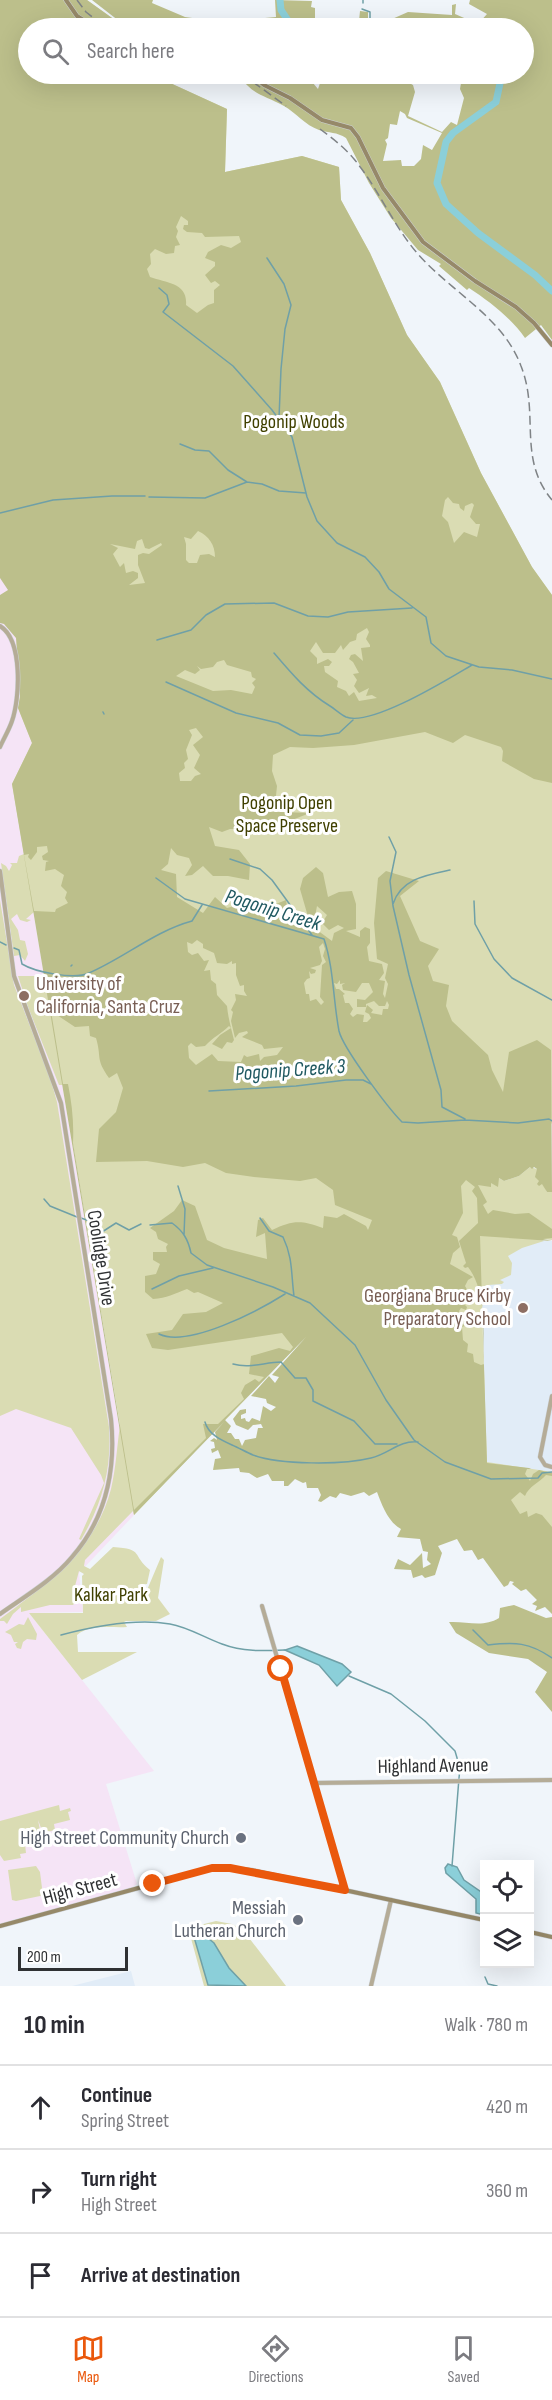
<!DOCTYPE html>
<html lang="en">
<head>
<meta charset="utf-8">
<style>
	:root { --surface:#fff; --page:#f7f7f7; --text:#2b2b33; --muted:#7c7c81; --line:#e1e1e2; --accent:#ea580c }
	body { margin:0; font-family:"Sofia Sans Condensed",sans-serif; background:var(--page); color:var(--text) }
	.controls { position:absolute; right:18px; bottom:18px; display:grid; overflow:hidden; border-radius:0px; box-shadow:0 6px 24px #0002 }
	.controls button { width:54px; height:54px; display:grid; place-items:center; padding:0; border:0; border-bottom:2px solid var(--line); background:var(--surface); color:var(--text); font:30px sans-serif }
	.scale { position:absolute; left:18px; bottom:15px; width:110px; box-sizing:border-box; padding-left:6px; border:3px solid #2f3133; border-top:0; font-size:16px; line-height:21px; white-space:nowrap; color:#2f3133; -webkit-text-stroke:4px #fff; paint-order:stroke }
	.stop { position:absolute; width:18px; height:18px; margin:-14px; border:4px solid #ea580c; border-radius:50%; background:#fff }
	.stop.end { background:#ea580c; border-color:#fff; box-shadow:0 2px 6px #0008 }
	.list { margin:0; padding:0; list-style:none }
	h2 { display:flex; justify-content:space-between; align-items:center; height:78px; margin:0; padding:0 24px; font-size:26px }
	h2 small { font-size:20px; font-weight:400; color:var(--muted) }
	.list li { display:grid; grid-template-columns:39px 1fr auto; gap:18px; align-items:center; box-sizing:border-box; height:84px; padding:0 24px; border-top:2px solid var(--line) }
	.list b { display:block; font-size:22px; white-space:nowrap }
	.list p { margin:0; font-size:20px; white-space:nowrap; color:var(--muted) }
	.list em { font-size:20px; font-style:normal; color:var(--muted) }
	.icon { flex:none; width:33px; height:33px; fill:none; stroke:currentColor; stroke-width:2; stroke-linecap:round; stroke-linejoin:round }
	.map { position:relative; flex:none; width:552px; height:1986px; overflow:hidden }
	.search { position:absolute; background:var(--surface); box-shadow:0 6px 24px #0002; left:18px; right:18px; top:18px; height:66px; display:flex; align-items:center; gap:15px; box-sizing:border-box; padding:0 21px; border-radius:33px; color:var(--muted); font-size:22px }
	.sheet { height:330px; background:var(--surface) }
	nav { display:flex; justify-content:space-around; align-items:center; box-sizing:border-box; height:84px; border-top:2px solid var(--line); background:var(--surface); font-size:16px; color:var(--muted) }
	nav a { display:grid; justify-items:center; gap:3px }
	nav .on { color:var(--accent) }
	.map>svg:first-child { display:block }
</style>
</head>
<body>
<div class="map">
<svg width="552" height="1986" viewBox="0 0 552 1986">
	<rect width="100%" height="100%" fill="#f0f5fa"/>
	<path fill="#e1ecf7" d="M480 1236 552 1241V1472L487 1463Z
		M131 1971 135 1986H72Z"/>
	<path fill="#f5e4f6" d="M0 457 47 613 18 708 32 743 12 784 134 1515 79 1573 83 1612 29 1613 154 1771 106 1784 137 1884 127 1891 12 1920 8 1925 0 1927Z"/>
	<path fill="#dadcb3" d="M0 0H87L126 28H28V74H162L168 82 227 109 225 172 302 156 339 167 341 200 370 253 407 335 440 382 481 473 532 567 552 595V1123L491 1183 499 1178 504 1181 519 1176 530 1167 537 1169 547 1192H552V1240L540 1239 544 1241 522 1248 508 1256 512 1263 511 1275 500 1280 504 1282 502 1284 488 1285 482 1307 487 1462 552 1472V1608L315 1327 134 1515 133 1511 85 1560 84 1566 90 1569 113 1547C145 1549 131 1555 150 1570L147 1584 138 1585 139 1589 147 1590 161 1557 164 1560 158 1598 170 1614 156 1621H126L124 1622 127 1627C111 1628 90 1624 77 1635L78 1652H137L82 1680 29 1613H83L82 1576 84 1574 79 1571 75 1586 78 1599 73 1605H50L21 1612V1607L13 1614 7 1624 4 1621H0V1619C48 1583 95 1550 111 1489 116 1468 117 1446 120 1425L63 1085H59L28 1007 18 976H35L36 981 46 982 34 912 26 919 31 920 27 922 20 920 17 914 11 919 18 930 20 940 25 941 28 954 25 961 20 955 14 956 1 863 6 866 9 871 12 865 10 863H17L19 856 24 854 12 784 32 743 18 708 29 641Z
		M0 900 14 985 50 1077 57 1102 109 1427C112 1469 102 1504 81 1540L79 1539 104 1483 101 1475 71 1428 16 1409 0 1416Z
		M28 1617 37 1634 36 1640 27 1639 23 1642 21 1649 17 1648 15 1644 18 1642H14L11 1635 5 1632 19 1624 24 1625Z
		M59 1805 60 1811 70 1808 71 1811 68 1812 70 1820 54 1824 55 1830 43 1833 38 1820 42 1840 25 1844 26 1853 20 1854 21 1858 4 1861 0 1855V1821Z
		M36 1866 40 1872 42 1888 45 1895 16 1901 12 1900 8 1870Z
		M216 1921 232 1924 243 1930 286 1986H204L189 1931 192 1927Z"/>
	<path fill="#bcbf8b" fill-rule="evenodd" d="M0 0H87L126 28H28V74H162L168 82 227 109 225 172 302 156 339 167 341 200 370 253 407 335 440 382 481 473 532 567 552 595V783L534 779 502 761 503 751 501 747 465 735 453 743 425 732 354 745 313 748 290 747 273 755 272 771 277 786 275 805 282 812 310 813 266 830 230 829 222 832 209 827 215 846 239 850 250 864 249 880 228 876H213L203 866 192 875 185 876 192 865 189 858 177 855 171 848 168 864 161 870 176 874 177 897 203 913 215 897 227 908 242 904 261 910 286 900 288 913 298 923 306 922 332 941 334 933 344 928 338 925 329 930 322 923 327 915 317 906 314 922 309 920 300 889 303 878 316 867 323 873 328 897 339 892 352 891 356 904V929L346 931 360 937V931L365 927 370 929V943L367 947 369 961 382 964 384 973 379 980 385 981 383 994 385 998 388 984 385 978 388 964 377 959 374 923 378 878 386 871 419 881 400 896 420 941 439 949 428 966 433 981 449 985 446 1006 452 1021 488 1055 492 1070 503 1092 509 1052 537 1040 551 1050 552 1192H547L542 1184 539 1186 537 1184 539 1181 535 1177 537 1169 534 1167 532 1169 530 1167 519 1176 504 1181 499 1178 498 1187 491 1183V1187L478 1185 487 1202 483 1205 488 1214 493 1210 515 1214 529 1213 552 1229V1238L543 1239 552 1241 480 1236 487 1463 529 1468 531 1469H527L525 1474 530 1481 533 1474 539 1470 552 1473V1476L546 1475C539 1483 529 1486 525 1496L520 1492 511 1500 520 1514 527 1511 528 1517 536 1513 542 1515 552 1527V1614L545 1607 535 1611 537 1606 532 1604 537 1600 526 1589 521 1591 512 1584 514 1582 510 1581 508 1585 504 1587 483 1558 478 1560 472 1550 464 1551 457 1539 438 1546 442 1553 435 1575 425 1578 422 1575 413 1578 411 1570 394 1569 398 1559 410 1565 422 1553 423 1568 431 1564 427 1560 428 1552 423 1551 420 1539 397 1537 401 1529C388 1522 382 1505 377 1492L369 1496 364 1492 351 1496 340 1493 336 1498 330 1496 321 1502 318 1501 321 1495 318 1488H307L306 1482 303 1483 295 1479 288 1486H284V1481H272L268 1474 257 1478 249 1473 240 1472 239 1468 213 1470 215 1459 221 1458 218 1450 212 1453 211 1449 215 1448 214 1442 210 1441 214 1438 217 1440 215 1432 224 1422 134 1515 12 784 32 743 18 708 20 697 16 638 4 624 0 623V595L8 590 0 578ZM181 216 188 221V225H184L183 229 187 232 202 233 205 237 239 236 241 242 231 248 221 245 208 252 205 258 215 262V266L205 275 211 283 215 281 220 285 214 290V303L208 305 197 313 186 305C188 283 167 283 150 277L147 269 151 264 150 254 155 249 166 254 174 253 175 246 180 245 176 237 178 231 176 227ZM448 497 453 503 459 504 460 508 464 511 465 506 472 503 474 505 470 517 476 524H480L477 537 464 532 454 543 448 522 442 516 445 500ZM198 531C209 536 215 545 215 557L209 554 200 555 197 563H189L186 560V544L184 537 191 539ZM142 539 145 548 149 549 161 543 162 545 149 554 143 553 138 555V565L145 583 129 585 138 578V573L133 571 126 573 124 563 120 567 113 554 118 548 110 544 135 549 137 541ZM367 628 369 632 366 639 370 645V647L361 648 363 661 355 654 351 655 349 659 353 662 359 673 353 674 357 680 354 686 359 693 369 688 366 696 372 695 377 698 359 701 354 692 349 696 346 691 337 687 338 681 325 672 324 666H329L332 662 328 659 317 664V658L310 651 316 642 323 653H335L341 645 343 650 350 642 356 640 357 634ZM224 660 227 665 251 672 252 677 256 679 252 683 255 687 252 694 231 690 213 691 176 676 185 670 195 674 200 670 197 666 201 669 213 667 217 662ZM196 728 203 737 193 745 200 755 194 768 201 774 195 776 191 781H180L179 773 185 768 184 763 188 759 186 750 192 735 189 730ZM47 846 48 852 42 856 43 860 49 861 46 862 45 871 55 869 64 875 61 886 67 892 65 898 68 903 56 909 55 912 34 911 24 855 29 854 28 857 31 860 37 852V847ZM197 940 203 944V948L214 953 217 963 227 964 232 961V964L236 963V975L240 986 244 985V991L247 996 235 994 236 1000 231 1010 233 1012 231 1021 235 1038 239 1033 247 1031 248 1033 242 1037 262 1045 264 1049 283 1047 277 1055 264 1057 260 1061 259 1054 247 1057 244 1055 241 1062 218 1061 212 1054 196 1065 189 1058 188 1046 191 1043 196 1047 205 1046C213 1037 221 1034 229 1026L231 1028 220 1035 212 1044 222 1049 227 1042 232 1043 234 1040C231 1028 228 1017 227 1006L217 995 216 984 211 980 210 970 204 971 209 960 204 961 198 953 192 955 188 952 187 942 192 944ZM323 943 325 949 323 956 326 962 322 965 320 997 324 1002 321 1005 316 999 310 1001 309 994H306L304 983 307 979 310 978 309 971 311 974 315 973 316 970 310 968 320 965 322 961 319 947ZM340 980V984L345 983 342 985 343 990 356 992 362 983H369L373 992 365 1000 357 999V1007H366V1004L374 1001 379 1006H385L387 1001 389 1005 388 1009H383L382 1015 371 1013 373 1010 367 1005 365 1012 369 1014 371 1018 367 1022H363L364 1015 357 1014 353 1017 350 1014 353 1009 349 1003H345L343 995 345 994 339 989H336L334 983 337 984ZM51 1011 75 1027 89 1026 90 1036 96 1038C102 1058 95 1058 109 1078L117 1073 123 1088 116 1112 99 1129 96 1162 147 1161 183 1167 205 1163 226 1173 254 1177 300 1181 316 1178 333 1190 335 1205 372 1220 368 1230 366 1226 344 1214 337 1218 324 1216 323 1228C301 1220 293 1220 272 1230L263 1218 258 1220 256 1237 265 1233 267 1259 224 1248 207 1240 195 1206 182 1200 174 1211 150 1228 156 1232 158 1239 168 1244 166 1247 167 1252H153V1260L160 1264 156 1274 145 1276V1292L153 1299C167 1298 174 1294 187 1289L194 1293 198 1292 223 1303 206 1312 183 1314 172 1330 146 1334 152 1348 168 1350 282 1333 293 1347 290 1351 279 1348 251 1356 249 1374 264 1377 259 1382 255 1379 245 1385 241 1393 244 1399 218 1424H203L206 1438 134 1510 73 1143C74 1122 72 1104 68 1084H63ZM466 1180 475 1187 472 1191 477 1198 478 1223 459 1241 466 1263 463 1266 465 1268 468 1267C486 1290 483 1327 484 1356V1364L481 1365 474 1362 473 1354 467 1352 468 1344 463 1340 462 1327 468 1325 463 1321 459 1311 461 1308 466 1310 467 1307 464 1304 469 1301V1293L465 1286 468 1280 473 1277 450 1264 453 1253 460 1247 457 1237 452 1235 463 1213 461 1186ZM306 1337 272 1375 279 1377 275 1383 269 1376 251 1396 266 1399 267 1403 276 1407 271 1411 263 1406 260 1421 252 1418 249 1422 246 1421 245 1418 241 1419V1415L246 1413V1409L240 1410 233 1419 236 1425 248 1430 253 1425 261 1424 263 1428H258L256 1438 245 1440 242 1446 239 1439H235L231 1433H227L231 1426 225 1420Z
		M92 0H153L152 3 185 17 243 25 250 28H128Z
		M275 0 312 1 311 7 315 8V18L359 21 360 11 368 12V22L383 23 408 12 452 15V5L456 4 455 14 478 24 487 14 469 4 470 0H552V340L541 325 525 338C511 318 489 301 469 288L467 290 439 266 441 264 418 250 391 218 369 183 346 138C337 132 329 133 319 130 305 125 296 113 284 106 263 94 253 96 238 74H311L313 83 318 89 323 74H392L413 85 415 92 408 116 442 132 451 122 457 125 464 98 460 89 461 83 442 74H524V28H282L265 18 276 17ZM400 111 405 114 407 118 442 133 432 150 423 145 421 159 414 166H402L401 160 383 161 387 144 385 140 388 138 390 124 397 125Z
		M514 1605 546 1618 552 1617V1712L535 1692 547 1672 528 1659 489 1653 456 1633 449 1622C467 1621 483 1628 499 1618L500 1608Z"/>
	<path fill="#8bcfd9" stroke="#6fa0a7" stroke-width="1.5" d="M297 1646 342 1664 351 1672 337 1686 319 1665 285 1650Z
		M448 1864 457 1867 464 1880 484 1894V1915L476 1913V1899L446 1873 445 1868Z
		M203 1934 214 1943 229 1968 246 1986 208 1985 194 1937V1935Z"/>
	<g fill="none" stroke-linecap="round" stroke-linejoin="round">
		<path stroke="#6fa0a7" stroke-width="1.5" d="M363 3V0
			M362 9 370 12V24
			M267 258 284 284 291 305 285 329 281 369 279 418
			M159 288 167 295 169 304 163 312 233 366 272 410 292 437 307 497 317 521 337 543 365 557 379 572 389 589 426 617 431 643 446 656 479 667 512 670 552 679
			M180 444 195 450 209 451 228 470 247 482 262 484 279 491 306 493
			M149 497 205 498 247 482
			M0 513 53 500 112 496H145
			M157 640 191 630 206 615 225 604 274 603 308 616 328 617 348 612 412 608
			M274 653C291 673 307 692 330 706 335 709 340 714 346 717 371 727 448 679 472 665
			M166 682 236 713 278 723 300 735 321 736 339 733 353 720
			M103 712 104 714
			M389 837 396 852 390 881 393 906 409 975 441 1090 442 1107 465 1119
			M230 859 260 869 272 880 312 935
			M156 878 185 899 324 939C334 969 333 1000 339 1031 343 1048 388 1108 402 1122L418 1123 465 1120 518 1123 549 1119 552 1121
			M474 901 475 924 494 959 512 978 552 1000
			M393 904C401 879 426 875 450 870
			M0 942 6 945
			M14 948 19 950 22 964C35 972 74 980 89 973 124 958 155 931 192 921L202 905
			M71 966 72 965
			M209 1091 296 1086 346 1080H363L371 1084
			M178 1186 185 1209 184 1235
			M44 1199 50 1206 77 1217
			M81 1218 98 1224 102 1232 116 1223 129 1230 141 1224
			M260 1218 269 1231 283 1237C293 1258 291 1274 294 1296
			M150 1225 172 1223C183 1231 188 1239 191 1253L207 1265 273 1287 310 1303 355 1345 386 1400 414 1440 445 1462 491 1479 538 1478 542 1473 552 1472
			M152 1289 179 1276 213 1268
			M159 1334C188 1348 258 1311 285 1294
			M233 1364C250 1369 265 1362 281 1362L295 1378H306L313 1390V1401L354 1421 375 1444H397
			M205 1422C208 1434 221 1440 232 1445 239 1448 246 1452 253 1455 279 1465 343 1465 371 1458 389 1454 399 1440 418 1442
			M473 1630 488 1645C515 1642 529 1642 552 1658
			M61 1635C95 1626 135 1618 170 1624 188 1627 205 1638 222 1644 243 1652 263 1651 285 1650
			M349 1676 391 1694 425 1721 455 1751 460 1768 459 1778 452 1866
			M485 1977 488 1984 497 1986"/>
		<path stroke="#8bcfd9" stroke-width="7" d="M280 0 281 10 289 22 307 28 335 26 352 28 370 24 472 28
			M502 74 496 102 453 133 446 142 437 183 446 204 478 233 535 275 552 291"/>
		<defs>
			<path id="tertiary" d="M0 626C23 640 20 698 12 721 9 730 4 738 0 747
				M0 871 14 976 61 1103 111 1419C116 1469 106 1518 72 1557 53 1580 24 1597 0 1614
				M552 1396 540 1457 545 1465 552 1467
				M262 1606 345 1890
				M314 1783 552 1780
				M371 1986 391 1900"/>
			<path id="secondary" d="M66 0 77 16 96 28
				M251 74 264 85 290 98 322 120 351 128 358 137 383 188 423 242 475 281 516 307 534 323 552 345
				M0 1926 193 1873 219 1867 251 1870 484 1920
				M530 1932 552 1937"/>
		</defs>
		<use href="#tertiary" stroke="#cdd2d6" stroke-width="5"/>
		<use href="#secondary" stroke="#cdd2d6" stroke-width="5"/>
		<use href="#tertiary" stroke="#b5ac97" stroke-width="4"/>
		<use href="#secondary" stroke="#968969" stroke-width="4"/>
		<path stroke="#7f8386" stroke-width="1.5" stroke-dasharray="9 4.5" stroke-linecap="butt" d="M77 0 86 12 106 28
			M242 74 286 106
			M320 129C332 138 344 147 354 159 378 188 393 225 417 253 451 292 503 317 521 366 540 414 517 458 552 500"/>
	</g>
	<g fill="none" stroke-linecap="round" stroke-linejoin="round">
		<path stroke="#ea580c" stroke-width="8" d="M153 1884 212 1868H230L345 1890 281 1669"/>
	</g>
	<g fill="#8d6e63" stroke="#fff" stroke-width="2">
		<circle cx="24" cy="996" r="6"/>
		<circle cx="523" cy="1308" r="6"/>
	</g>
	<g fill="#6b7280" stroke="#fff" stroke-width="2">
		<circle cx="241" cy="1838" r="6"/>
		<circle cx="298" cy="1920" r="6"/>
	</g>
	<g text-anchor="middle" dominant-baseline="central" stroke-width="6" stroke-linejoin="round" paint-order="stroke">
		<g font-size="20" fill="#404000" stroke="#fff">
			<text x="294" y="422">Pogonip Woods</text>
			<text x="287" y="803">Pogonip Open<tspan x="287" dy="23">Space Preserve</tspan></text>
			<text x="111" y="1595">Kalkar Park</text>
		</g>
		<g font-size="20" fill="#785e54" stroke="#fff" text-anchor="start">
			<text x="36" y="984">University of<tspan x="36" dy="23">California, Santa Cruz</tspan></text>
			<text x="511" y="1296" text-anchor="end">Georgiana Bruce Kirby<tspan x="511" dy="23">Preparatory School</tspan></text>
		</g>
		<g font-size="20" fill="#2f3133" stroke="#fff">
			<text transform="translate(101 1258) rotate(81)">Coolidge Drive</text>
			<text transform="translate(433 1766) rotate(-1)">Highland Avenue</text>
			<text transform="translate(80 1889) rotate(-15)">High Street</text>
		</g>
		<g font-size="20" fill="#5b616d" stroke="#fff" text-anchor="end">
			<text x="229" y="1838">High Street Community Church</text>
			<text x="286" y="1908">Messiah<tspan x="286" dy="23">Lutheran Church</tspan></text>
		</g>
		<g font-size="21" font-style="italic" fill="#205961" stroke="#fff">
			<text transform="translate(273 910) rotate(17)">Pogonip Creek</text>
			<text transform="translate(290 1070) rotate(-4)">Pogonip Creek 3</text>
		</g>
	</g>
</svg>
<div class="controls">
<button><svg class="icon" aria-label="locate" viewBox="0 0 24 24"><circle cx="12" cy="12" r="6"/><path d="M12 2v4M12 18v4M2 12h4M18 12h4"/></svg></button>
<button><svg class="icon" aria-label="layers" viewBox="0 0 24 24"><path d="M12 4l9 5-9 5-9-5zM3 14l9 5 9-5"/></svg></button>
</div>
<div class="scale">200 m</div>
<div class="stop" style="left:281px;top:1669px"></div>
<div class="stop end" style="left:153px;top:1884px"></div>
<div class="search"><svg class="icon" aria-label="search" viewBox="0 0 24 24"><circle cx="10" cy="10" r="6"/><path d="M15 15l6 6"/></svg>Search here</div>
</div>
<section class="sheet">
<h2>10 min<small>Walk · 780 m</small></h2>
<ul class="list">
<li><svg class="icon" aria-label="ahead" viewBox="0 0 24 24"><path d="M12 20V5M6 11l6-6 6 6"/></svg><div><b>Continue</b><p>Spring Street</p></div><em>420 m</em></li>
<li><svg class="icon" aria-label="right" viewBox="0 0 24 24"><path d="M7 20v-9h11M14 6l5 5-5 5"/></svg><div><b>Turn right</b><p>High Street</p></div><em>360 m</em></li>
<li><svg class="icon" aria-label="arrive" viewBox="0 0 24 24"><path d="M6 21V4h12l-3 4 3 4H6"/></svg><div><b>Arrive at destination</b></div></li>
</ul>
</section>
<nav>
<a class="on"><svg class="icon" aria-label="map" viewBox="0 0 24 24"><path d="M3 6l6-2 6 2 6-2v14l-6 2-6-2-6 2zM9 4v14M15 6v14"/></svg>Map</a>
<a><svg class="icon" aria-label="directions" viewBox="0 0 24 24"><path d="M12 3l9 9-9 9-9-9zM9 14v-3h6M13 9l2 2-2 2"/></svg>Directions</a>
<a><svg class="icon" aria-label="saved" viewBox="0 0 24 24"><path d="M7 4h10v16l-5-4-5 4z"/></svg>Saved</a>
</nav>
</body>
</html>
